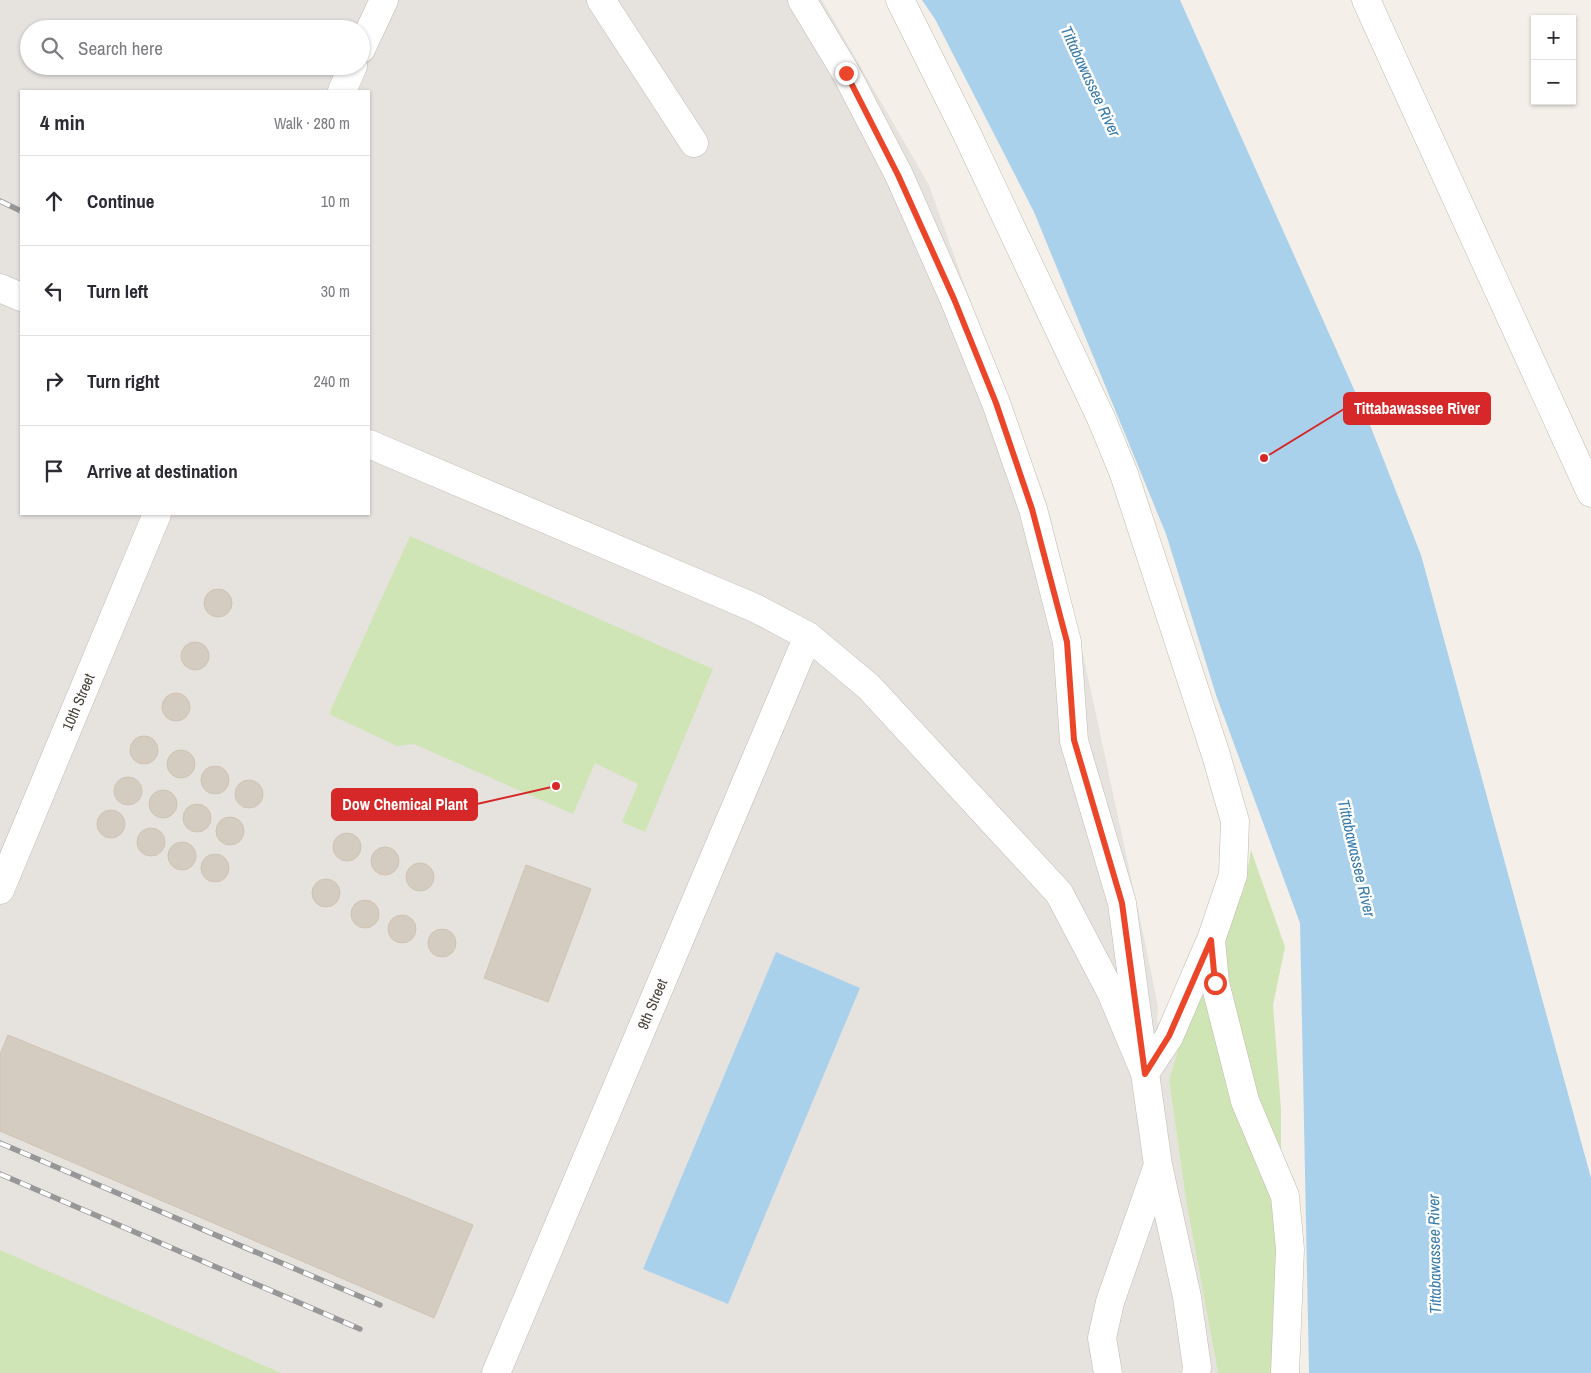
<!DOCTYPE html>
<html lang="en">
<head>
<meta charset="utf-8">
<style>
	:root { --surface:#fff; --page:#f7f7f7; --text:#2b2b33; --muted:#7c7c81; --line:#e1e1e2 }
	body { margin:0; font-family:"Archivo Narrow",sans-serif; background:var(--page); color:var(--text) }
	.controls { position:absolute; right:15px; top:15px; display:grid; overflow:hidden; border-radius:0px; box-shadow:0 1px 4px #0004 }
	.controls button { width:45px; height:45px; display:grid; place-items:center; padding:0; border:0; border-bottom:1px solid var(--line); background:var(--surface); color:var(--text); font:25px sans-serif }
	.stop { position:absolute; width:15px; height:15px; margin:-11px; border:4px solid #eb4629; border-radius:50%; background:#fff }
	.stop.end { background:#eb4629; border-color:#fff; box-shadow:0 1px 5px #0008 }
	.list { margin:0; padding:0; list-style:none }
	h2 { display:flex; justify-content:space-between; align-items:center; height:65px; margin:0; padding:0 20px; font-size:21px }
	h2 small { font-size:16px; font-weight:400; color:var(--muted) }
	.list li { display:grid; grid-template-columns:32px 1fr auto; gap:15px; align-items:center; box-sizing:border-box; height:90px; padding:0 20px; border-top:1px solid var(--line) }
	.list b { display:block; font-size:19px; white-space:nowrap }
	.list em { font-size:16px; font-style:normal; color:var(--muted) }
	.icon { flex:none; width:28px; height:28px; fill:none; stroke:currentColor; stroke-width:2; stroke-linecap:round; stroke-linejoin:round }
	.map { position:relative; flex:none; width:1591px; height:1373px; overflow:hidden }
	.search { position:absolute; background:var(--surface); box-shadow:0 1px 4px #0004; left:20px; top:20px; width:350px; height:55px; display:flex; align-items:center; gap:12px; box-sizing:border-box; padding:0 18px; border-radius:28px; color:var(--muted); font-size:19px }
	.panel { position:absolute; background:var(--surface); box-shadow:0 1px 4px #0004; left:20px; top:90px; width:350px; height:425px; border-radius:0px }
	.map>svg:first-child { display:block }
</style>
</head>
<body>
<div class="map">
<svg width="1591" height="1373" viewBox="0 0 1591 1373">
	<rect width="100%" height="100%" fill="#f4f0e9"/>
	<path fill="#e6e2de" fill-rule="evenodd" d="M0 0H822L929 185 1006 402 1050 515 1077 626 1146 947 1158 1007 1157 1021 1178 1050 1169 1080 1186 1200 1218 1373H0ZM29 29H361V66H29ZM21 91H369V514H21Z"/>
	<path fill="#cfe5b5" d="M410 536 713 669 645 832 622 822 638 784 595 763 573 814 414 744 397 746 329 714Z
		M1251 850 1285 947 1273 1005 1281 1109V1166L1253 1097 1225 986 1222 944 1244 889Z
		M1203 996 1206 999 1276 1202 1279 1373H1218L1186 1200 1169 1080 1178 1050 1175 1045 1197 998Z
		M0 1250 281 1373H0Z"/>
	<path fill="#aad1ec" d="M922 0H1180L1370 425 1421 555 1591 1178V1373H1309L1300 923 1216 695 1166 534 1034 212 935 19Z
		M776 952 860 988 728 1304 643 1269Z"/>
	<path fill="#d4ccc0" stroke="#cfc4b3" d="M204 603a14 14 0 1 1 28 0a14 14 0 1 1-28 0Z
		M181 656a14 14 0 1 1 28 0a14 14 0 1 1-28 0Z
		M162 707a14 14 0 1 1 28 0a14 14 0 1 1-28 0Z
		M130 750a14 14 0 1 1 28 0a14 14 0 1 1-28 0Z
		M167 764a14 14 0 1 1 28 0a14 14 0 1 1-28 0Z
		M201 780a14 14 0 1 1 28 0a14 14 0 1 1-28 0Z
		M114 791a14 14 0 1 1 28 0a14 14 0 1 1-28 0Z
		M235 794a14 14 0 1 1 28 0a14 14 0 1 1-28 0Z
		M149 804a14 14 0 1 1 28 0a14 14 0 1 1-28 0Z
		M183 818a14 14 0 1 1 28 0a14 14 0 1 1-28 0Z
		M97 824a14 14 0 1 1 28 0a14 14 0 1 1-28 0Z
		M216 831a14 14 0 1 1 28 0a14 14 0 1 1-28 0Z
		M137 842a14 14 0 1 1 28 0a14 14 0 1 1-28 0Z
		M333 847a14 14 0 1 1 28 0a14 14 0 1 1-28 0Z
		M168 856a14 14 0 1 1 28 0a14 14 0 1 1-28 0Z
		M371 861a14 14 0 1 1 28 0a14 14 0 1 1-28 0Z
		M201 868a14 14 0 1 1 28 0a14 14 0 1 1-28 0Z
		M406 877a14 14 0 1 1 28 0a14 14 0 1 1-28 0Z
		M526 865 591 889 548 1002 484 978Z
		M312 893a14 14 0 1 1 28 0a14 14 0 1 1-28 0Z
		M351 914a14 14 0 1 1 28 0a14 14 0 1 1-28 0Z
		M388 929a14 14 0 1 1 28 0a14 14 0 1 1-28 0Z
		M428 943a14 14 0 1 1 28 0a14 14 0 1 1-28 0Z
		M8 1035 473 1225 434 1318 0 1131V1054Z"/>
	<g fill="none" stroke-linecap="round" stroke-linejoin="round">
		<defs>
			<path id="minor" d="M601 0 694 143
				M802 0 846 73 899 175 954 299 996 403 1033 509 1067 642 1074 741 1122 903 1145 1073 1169 1037 1209 944
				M900 0 966 132 1101 418 1124 474 1216 755 1235 821 1233 875 1211 940 1215 983 1245 1101 1285 1196 1290 1249 1285 1373
				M1366 0 1591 493
				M361 49 384 0
				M342 91 353 66
				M0 288 21 297
				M369 444 755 608 808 636 869 687 1059 893 1111 992 1145 1073 1158 1165 1187 1297 1197 1367 1196 1373
				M0 890 157 514
				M496 1373 808 636
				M1108 1373 1102 1338 1110 1302 1158 1165"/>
		</defs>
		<use href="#minor" stroke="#c1bbaf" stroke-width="29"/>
		<use href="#minor" stroke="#fff" stroke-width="28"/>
		<defs>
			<path id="rail" d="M0 201 21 211
				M0 1143 380 1305
				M0 1174 360 1329"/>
		</defs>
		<use href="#rail" stroke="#979797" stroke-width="5.5"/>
		<use href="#rail" stroke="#fff" stroke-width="4" stroke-dasharray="11" stroke-linecap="butt"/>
	</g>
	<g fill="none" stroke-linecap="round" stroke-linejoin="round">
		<path stroke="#eb4629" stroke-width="6" d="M846 73 898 175 954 299 996 403 1032 509 1067 642 1074 740 1122 903 1145 1074 1169 1036 1211 940 1215 983"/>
	</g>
	<g text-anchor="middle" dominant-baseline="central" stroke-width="5" stroke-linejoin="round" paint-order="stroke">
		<g font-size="15" fill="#474138" stroke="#fff">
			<text transform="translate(78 702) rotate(-67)">10th Street</text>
			<text transform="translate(652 1004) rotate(-67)">9th Street</text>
		</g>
		<g font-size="16" font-style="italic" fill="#387bac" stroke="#fff">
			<text transform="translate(1091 81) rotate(65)">Tittabawassee River</text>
			<text transform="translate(1357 858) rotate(77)">Tittabawassee River</text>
			<text transform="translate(1434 1254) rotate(-91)">Tittabawassee River</text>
		</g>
	</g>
	<path fill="none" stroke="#d62828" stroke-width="2" d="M1264 458L1344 409M556 786L477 804"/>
	<g fill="#d62828" stroke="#fff" stroke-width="2">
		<circle cx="1264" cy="458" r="5"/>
		<circle cx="556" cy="786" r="5"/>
	</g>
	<g fill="#d62828" stroke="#d62828" stroke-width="2">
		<rect x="1344" y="393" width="146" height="31" rx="5"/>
		<rect x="332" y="789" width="145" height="31" rx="5"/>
	</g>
	<g font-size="16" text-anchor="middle" font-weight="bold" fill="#fff">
		<text x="1417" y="414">Tittabawassee River</text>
		<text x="405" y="810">Dow Chemical Plant</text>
	</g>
</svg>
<div class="controls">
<button>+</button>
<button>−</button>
</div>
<div class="stop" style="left:1215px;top:983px"></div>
<div class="stop end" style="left:846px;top:73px"></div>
<div class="search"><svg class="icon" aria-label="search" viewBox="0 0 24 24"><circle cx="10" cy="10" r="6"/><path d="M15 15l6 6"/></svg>Search here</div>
<section class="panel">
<h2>4 min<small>Walk · 280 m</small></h2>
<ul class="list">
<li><svg class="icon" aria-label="ahead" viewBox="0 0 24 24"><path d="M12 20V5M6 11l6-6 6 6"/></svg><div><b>Continue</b></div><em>10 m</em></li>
<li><svg class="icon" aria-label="left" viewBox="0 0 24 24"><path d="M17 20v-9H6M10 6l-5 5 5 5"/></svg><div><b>Turn left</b></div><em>30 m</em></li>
<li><svg class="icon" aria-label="right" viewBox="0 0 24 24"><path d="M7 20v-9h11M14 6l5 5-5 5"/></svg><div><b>Turn right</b></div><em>240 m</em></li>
<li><svg class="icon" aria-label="arrive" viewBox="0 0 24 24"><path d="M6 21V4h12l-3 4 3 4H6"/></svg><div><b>Arrive at destination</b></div></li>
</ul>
</section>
</div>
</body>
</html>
